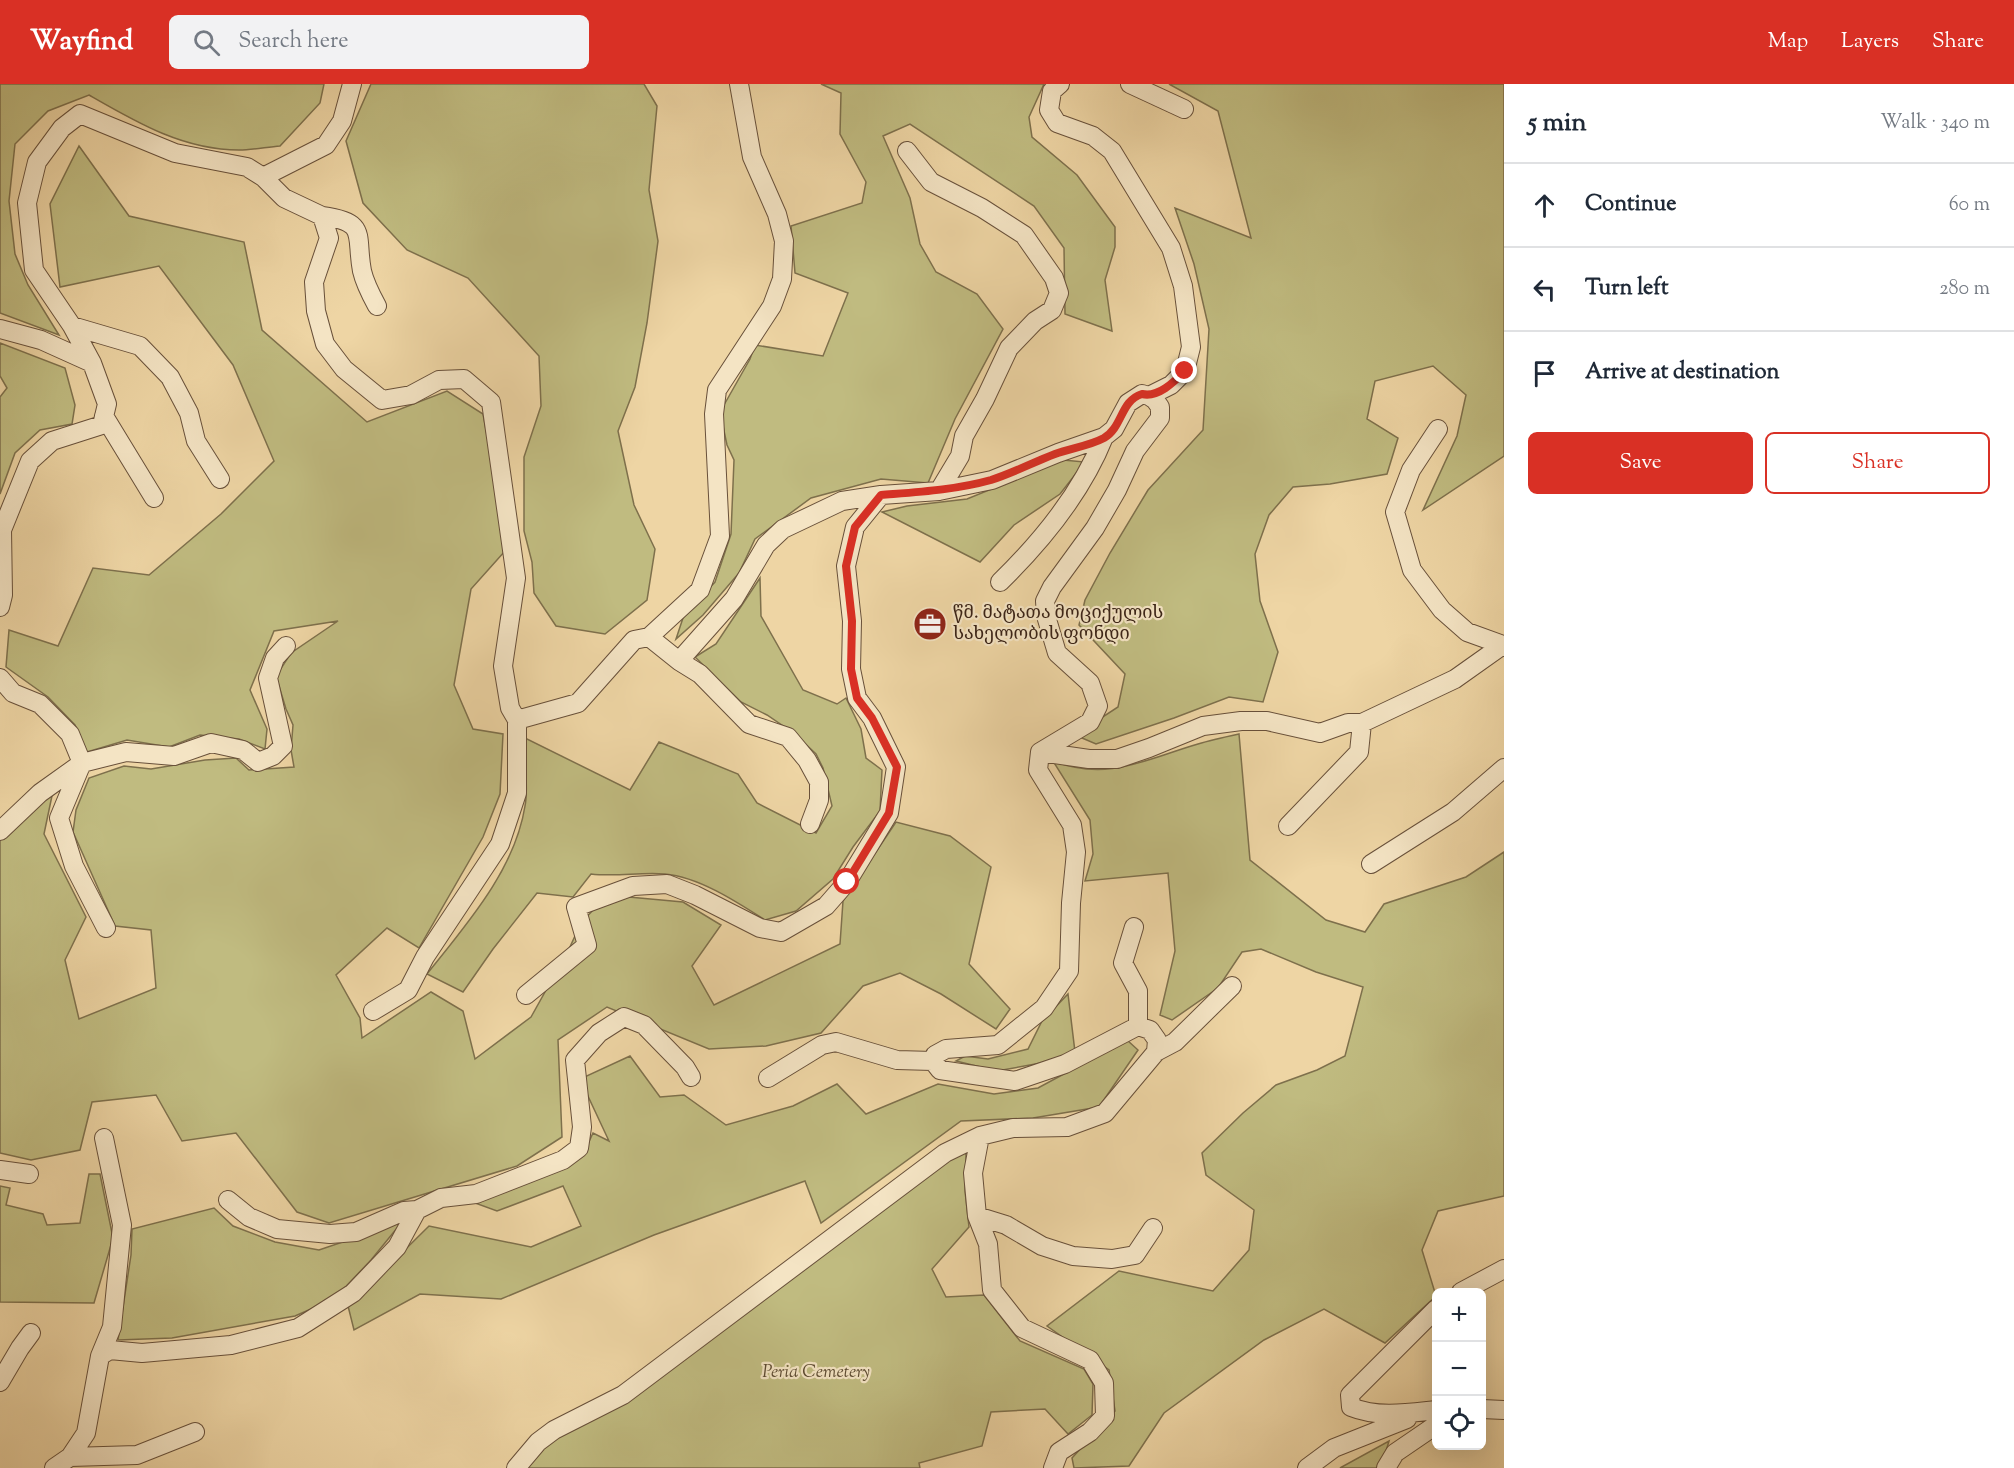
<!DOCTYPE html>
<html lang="en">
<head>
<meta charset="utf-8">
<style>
	:root { --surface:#fff; --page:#f2f2f3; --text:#1f2937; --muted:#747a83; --line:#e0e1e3; --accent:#d93025 }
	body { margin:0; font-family:"Sorts Mill Goudy","Noto Serif Georgian",serif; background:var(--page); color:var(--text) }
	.controls { position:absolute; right:18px; bottom:18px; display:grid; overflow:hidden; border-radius:9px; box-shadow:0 6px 24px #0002 }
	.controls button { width:54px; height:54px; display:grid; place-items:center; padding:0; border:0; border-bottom:2px solid var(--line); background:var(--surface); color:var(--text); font:30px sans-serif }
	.stop { position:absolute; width:18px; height:18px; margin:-14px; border:4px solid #d93025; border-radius:50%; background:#fff }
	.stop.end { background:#d93025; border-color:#fff; box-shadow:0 2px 6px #0008 }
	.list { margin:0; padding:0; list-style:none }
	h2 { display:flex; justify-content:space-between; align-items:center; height:78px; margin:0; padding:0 24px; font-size:26px }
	h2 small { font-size:20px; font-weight:400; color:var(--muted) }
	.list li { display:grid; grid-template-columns:39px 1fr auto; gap:18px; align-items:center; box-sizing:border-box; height:84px; padding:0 24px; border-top:2px solid var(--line) }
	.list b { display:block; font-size:22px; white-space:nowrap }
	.list em { font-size:20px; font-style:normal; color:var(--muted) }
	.actions { display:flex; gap:12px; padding:18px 24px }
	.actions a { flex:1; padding:14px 0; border:2px solid var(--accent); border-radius:9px; text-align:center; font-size:21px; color:var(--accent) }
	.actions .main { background:var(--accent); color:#fff }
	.icon { flex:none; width:33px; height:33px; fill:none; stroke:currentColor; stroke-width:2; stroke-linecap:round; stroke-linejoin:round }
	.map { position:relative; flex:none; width:1504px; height:1384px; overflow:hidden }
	header { display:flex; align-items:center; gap:36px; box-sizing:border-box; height:84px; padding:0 30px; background:var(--accent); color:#fff }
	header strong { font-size:28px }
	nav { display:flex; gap:33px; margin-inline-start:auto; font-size:21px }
	.search { width:420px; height:54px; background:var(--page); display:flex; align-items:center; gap:15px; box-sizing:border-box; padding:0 21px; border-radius:9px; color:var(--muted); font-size:22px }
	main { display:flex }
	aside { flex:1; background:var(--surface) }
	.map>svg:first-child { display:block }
</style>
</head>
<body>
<header>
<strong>Wayfind</strong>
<div class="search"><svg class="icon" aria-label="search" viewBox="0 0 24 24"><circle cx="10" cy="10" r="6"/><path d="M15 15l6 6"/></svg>Search here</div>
<nav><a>Map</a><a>Layers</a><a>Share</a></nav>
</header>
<main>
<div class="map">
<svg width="1504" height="1384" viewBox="0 0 1504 1384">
	<rect width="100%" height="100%" fill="#eed5a4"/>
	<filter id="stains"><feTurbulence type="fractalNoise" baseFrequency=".00333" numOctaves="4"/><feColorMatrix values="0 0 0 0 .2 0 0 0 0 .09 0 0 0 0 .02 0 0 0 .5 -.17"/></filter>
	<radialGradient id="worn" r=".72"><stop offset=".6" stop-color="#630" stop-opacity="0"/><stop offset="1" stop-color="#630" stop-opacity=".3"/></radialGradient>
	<path fill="#c0bb80" stroke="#7e704c" stroke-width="1.5" d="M0 0H324L320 19 280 62C267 63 252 66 239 66 183 66 136 38 89 11L48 27 15 60 9 117 15 170 28 201 59 251 0 229Z
		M371 0H644L657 22 649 106 658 157 647 239 635 303 618 347 634 421 655 465 647 516 605 550 556 542 534 509 532 478 524 447V373L541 322 539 272 468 194 407 166 363 119 346 57Z
		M821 0H1044L1029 33 1032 53 1077 91 1115 143V163L1105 196 1112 247 1065 230 1064 164 1034 122 910 40 883 52 910 114 920 160 936 188 977 210 1003 245 955 335 928 399 881 395 811 414 755 455 739 489 703 531 676 555 684 531 715 498 731 450 734 376 727 361 720 328 750 275 755 261 823 272 848 209 795 189 791 142 862 119 866 98 840 50 841 9Z
		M1169 0H1504V372L1423 426 1457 352 1466 311 1433 282 1375 297 1367 335 1398 354 1387 390 1330 400 1293 403 1269 431 1255 470 1260 517 1278 568 1263 618 1229 613 1174 634 1096 660 1075 651 1118 623 1125 590 1079 541 1085 516 1110 469 1148 406 1203 346 1209 245 1194 180 1175 124 1251 154 1218 27Z
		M79 62 129 132 244 158 262 246 367 338 447 307 483 330 498 409 505 467 471 505 454 601 473 645 503 650 500 710 483 753 419 864 387 844 336 891 360 934 362 954 431 908 463 927 475 975 531 933 569 865 581 839 607 811 683 818 721 841 692 882 714 921 840 860 843 817 896 738 950 752 991 783 969 880 1010 925 996 945 941 910 900 889 863 902 821 949 766 962 709 965 607 923 558 956 562 1053 517 1082 329 1139 297 1128 236 1049 182 1057 156 1011 92 1018 80 1066 31 1076 0 1069V751L53 707 44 750 86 833 65 876 79 935 156 904 151 846 115 842 73 748 76 726 89 694 124 682 151 685 205 676 236 674 249 686 294 683 291 666 293 641 286 625 276 592 291 569 338 537 274 547 250 606 267 645 265 665 239 655 200 651 169 663 127 656 87 668 75 641 48 613 6 583 9 546 58 562 93 484 149 491 221 430 274 377 233 281 159 182 60 203 50 120Z
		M0 259 65 284 75 321 72 340 40 346 15 369 0 410V313L7 304 0 292Z
		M1063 376 1085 378 1060 410 1014 441 980 478 882 428 907 422 967 415Z
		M760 494 761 532 803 606 837 620 846 614 861 645 866 674 882 686 880 727 853 763 833 795 796 827 765 836C737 818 699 793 665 790 640 788 616 793 591 790L573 813 537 809 493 865 463 908 427 890C466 841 515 786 525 722 529 703 524 673 523 653L630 706 659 658 738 690 757 719 816 749 832 722 823 684 816 670 795 650 767 631 741 618 695 573 716 560Z
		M1239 650 1250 776 1326 836 1365 848 1384 820 1466 793 1504 768V1112L1438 1127 1422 1166 1436 1212 1385 1259 1324 1225 1264 1256 1164 1329 1129 1382 1074 1384 1072 1374 1115 1327 1109 1286 1047 1242 1119 1187 1213 1207 1249 1166 1254 1126 1206 1091 1202 1069 1243 1029 1276 1001 1317 986 1345 972 1363 903 1316 888 1261 865 1242 868 1218 904 1172 936 1160 931 1175 867 1168 789 1085 797 1093 770 1090 736 1053 677C1108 698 1146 675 1198 660 1211 656 1225 653 1239 650Z
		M1068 910 1075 968 1041 979 997 987 956 977 965 972 988 975 1028 965 1042 937Z
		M1127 956 1138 966 1099 1023 1033 1034 961 1037 821 1139 805 1097 654 1151 501 1215 420 1210 354 1246 348 1222 429 1142 531 1163 581 1142 563 1102 497 1127 475 1119 582 1073 593 1049 609 1057 580 995 630 972 660 1013 684 1011 726 1041 793 1022 837 1000 866 1030 938 1000 994 1010 1038 1004Z
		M963 1063 966 1071 965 1107 969 1143 932 1185 946 1213 984 1211 1020 1257 1084 1285 1093 1300 1092 1331 1068 1350 1045 1325 991 1328 982 1362 919 1379 920 1384H519L539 1360 625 1314Z
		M89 1090H100L113 1154 94 1219 0 1218V1102L10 1104 6 1121 43 1130 47 1141 80 1139Z
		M214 1124 233 1142 275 1158 319 1166 402 1138 371 1176 334 1215 295 1232 172 1254 118 1256 131 1171 132 1145Z
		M1389 1357 1381 1384H1340Z"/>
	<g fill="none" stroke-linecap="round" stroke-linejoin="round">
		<defs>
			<path id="minor" d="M739 0 752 73 777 130 784 157 782 195 772 222 717 306 714 330 720 452 700 506 649 553 679 577 734 515 766 461 783 445 842 417 881 411 939 407 992 396 1058 369 1104 353 1114 345 1128 319 1142 310 1149 312 1155 316 1160 323V334L1135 367 1117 406 1095 444 1052 503 1045 517 1046 532 1057 569 1090 599 1098 622 1090 638 1040 668 1038 686 1072 741 1076 768 1071 819 1069 887 1044 924 998 961 946 965 935 971 933 977 940 986 1015 997 1065 980 1138 942 1150 946 1157 956 1156 968
				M1060 0 1052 7 1049 26 1057 39 1093 52 1112 67 1171 164 1183 202 1191 263 1185 287 1171 301 1149 312
				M1130 0 1184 25
				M907 67 931 98 982 124 1024 151 1054 194 1059 209 1052 226 1035 237 1009 264 985 315 964 352 960 372 939 407
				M263 93 326 61 342 37 352 0
				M322 132C369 138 355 151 362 187 365 200 371 211 377 222
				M72 242 140 262 170 293 189 329 196 357 220 395
				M0 245 41 256 92 279
				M104 332 154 414
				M1438 345 1411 386 1395 428 1412 486 1442 526 1467 548 1503 561
				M1000 498C1042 457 1082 408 1104 353
				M0 523 3 511 2 446 30 377 52 357 102 341 107 320 92 279 72 242 34 186 27 119 37 78 62 44 80 30 175 69 247 83 263 93 284 114 322 132 329 154 314 198 316 227 325 260 344 285 382 316 411 311 439 296 464 295 491 318 516 494 503 582 510 624 517 636 578 619 634 556 649 553
				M679 577 700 590 749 640 788 653 807 676 819 698V716L810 740
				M0 594 13 609 40 620 70 650 82 679 59 734 74 782 106 844
				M1040 668 1089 675H1117L1149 664 1203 642 1241 637H1267L1320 649 1348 639H1362L1455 595 1503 561 1504 563
				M1288 742 1359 668 1362 639
				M0 747 40 709 82 679 126 668 174 672 211 659 243 666 258 678 273 672 283 662 268 594 275 574 286 562
				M1371 780 1453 728 1504 684
				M1134 843 1123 879 1138 907V942
				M526 911 587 861 576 823 633 802 667 800 695 811 760 844 781 848 826 822 847 798 889 729 896 683 872 634 857 614 851 585 852 537 846 482 855 443 881 411
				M373 927 408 906 425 873 500 760 517 709V636
				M768 994 822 961 836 958 897 976 933 977
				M980 1052 973 1089 977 1132 988 1160 992 1206 1022 1244 1090 1276 1104 1299 1105 1332 1090 1348 1059 1368 1053 1384
				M0 1086 29 1090
				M228 1116 249 1133 277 1145 330 1150 356 1148 404 1127 417 1126
				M977 1132 1006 1141 1042 1162 1073 1172 1112 1175 1135 1171 1153 1144
				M1461 1208 1504 1185
				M1436 1225 1350 1311 1351 1323C1378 1334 1408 1329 1436 1326
				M100 1272 112 1243 122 1141 104 1054
				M0 1298 20 1264 31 1249
				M1482 1325 1504 1326
				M70 1373 137 1371 195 1348
				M54 1384 70 1373 86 1349 100 1272 110 1266 142 1269 231 1261 298 1244 353 1209 397 1163 417 1126 441 1114 476 1110 563 1076 579 1064 582 1043 575 976 599 949 624 933 644 941 685 983 691 993
				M516 1384 538 1358 554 1346 623 1311 945 1069 980 1052 1013 1044 1067 1043 1105 1029 1156 968 1175 958 1232 902
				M1307 1384 1334 1364 1407 1335
				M1386 1384 1395 1369 1436 1341"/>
		</defs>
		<use href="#minor" stroke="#68503a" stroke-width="20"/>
		<use href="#minor" stroke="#f4e4c4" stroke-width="18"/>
	</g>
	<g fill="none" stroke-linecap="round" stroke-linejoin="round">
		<path stroke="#d93025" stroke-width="8" d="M847 798 889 729 897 683 872 634 857 614 851 585 852 537 846 482 855 443 881 411C918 408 955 406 991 396 1013 389 1034 378 1055 370 1071 364 1089 362 1104 354 1123 343 1120 317 1142 310 1158 314 1174 298 1185 287"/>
	</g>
	<defs>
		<symbol id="office-disc" viewBox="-11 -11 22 22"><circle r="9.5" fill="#8f2418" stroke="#f4e4c4"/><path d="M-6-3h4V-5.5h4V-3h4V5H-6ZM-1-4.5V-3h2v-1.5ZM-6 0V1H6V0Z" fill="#fff"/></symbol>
	</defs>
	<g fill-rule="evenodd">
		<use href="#office-disc" x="911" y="521" width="38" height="38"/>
	</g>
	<g text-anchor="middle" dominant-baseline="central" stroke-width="4.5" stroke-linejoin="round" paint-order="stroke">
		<g font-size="18" fill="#3b2417" stroke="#f4e4c4" text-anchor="start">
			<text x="953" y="530">წმ. მატათა მოციქულის<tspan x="953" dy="21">სახელობის ფონდი</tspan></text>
		</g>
		<g font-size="18" font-style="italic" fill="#5c4a31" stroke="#f4e4c4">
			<text x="816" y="1289">Peria Cemetery</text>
		</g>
	</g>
	<rect width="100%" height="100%" filter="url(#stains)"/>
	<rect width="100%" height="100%" fill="url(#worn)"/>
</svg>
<div class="controls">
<button>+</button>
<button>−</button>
<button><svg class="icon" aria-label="locate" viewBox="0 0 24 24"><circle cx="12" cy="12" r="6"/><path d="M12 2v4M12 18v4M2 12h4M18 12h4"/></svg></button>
</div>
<div class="stop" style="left:847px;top:798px"></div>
<div class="stop end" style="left:1185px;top:287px"></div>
</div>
<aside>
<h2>5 min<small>Walk · 340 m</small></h2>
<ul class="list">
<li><svg class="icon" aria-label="ahead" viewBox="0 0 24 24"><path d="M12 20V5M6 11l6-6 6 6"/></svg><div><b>Continue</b></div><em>60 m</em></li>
<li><svg class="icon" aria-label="left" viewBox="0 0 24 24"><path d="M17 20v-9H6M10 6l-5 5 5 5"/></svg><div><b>Turn left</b></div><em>280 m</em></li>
<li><svg class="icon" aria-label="arrive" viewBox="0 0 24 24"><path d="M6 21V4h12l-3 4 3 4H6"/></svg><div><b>Arrive at destination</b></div></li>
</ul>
<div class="actions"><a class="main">Save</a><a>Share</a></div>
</aside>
</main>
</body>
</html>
